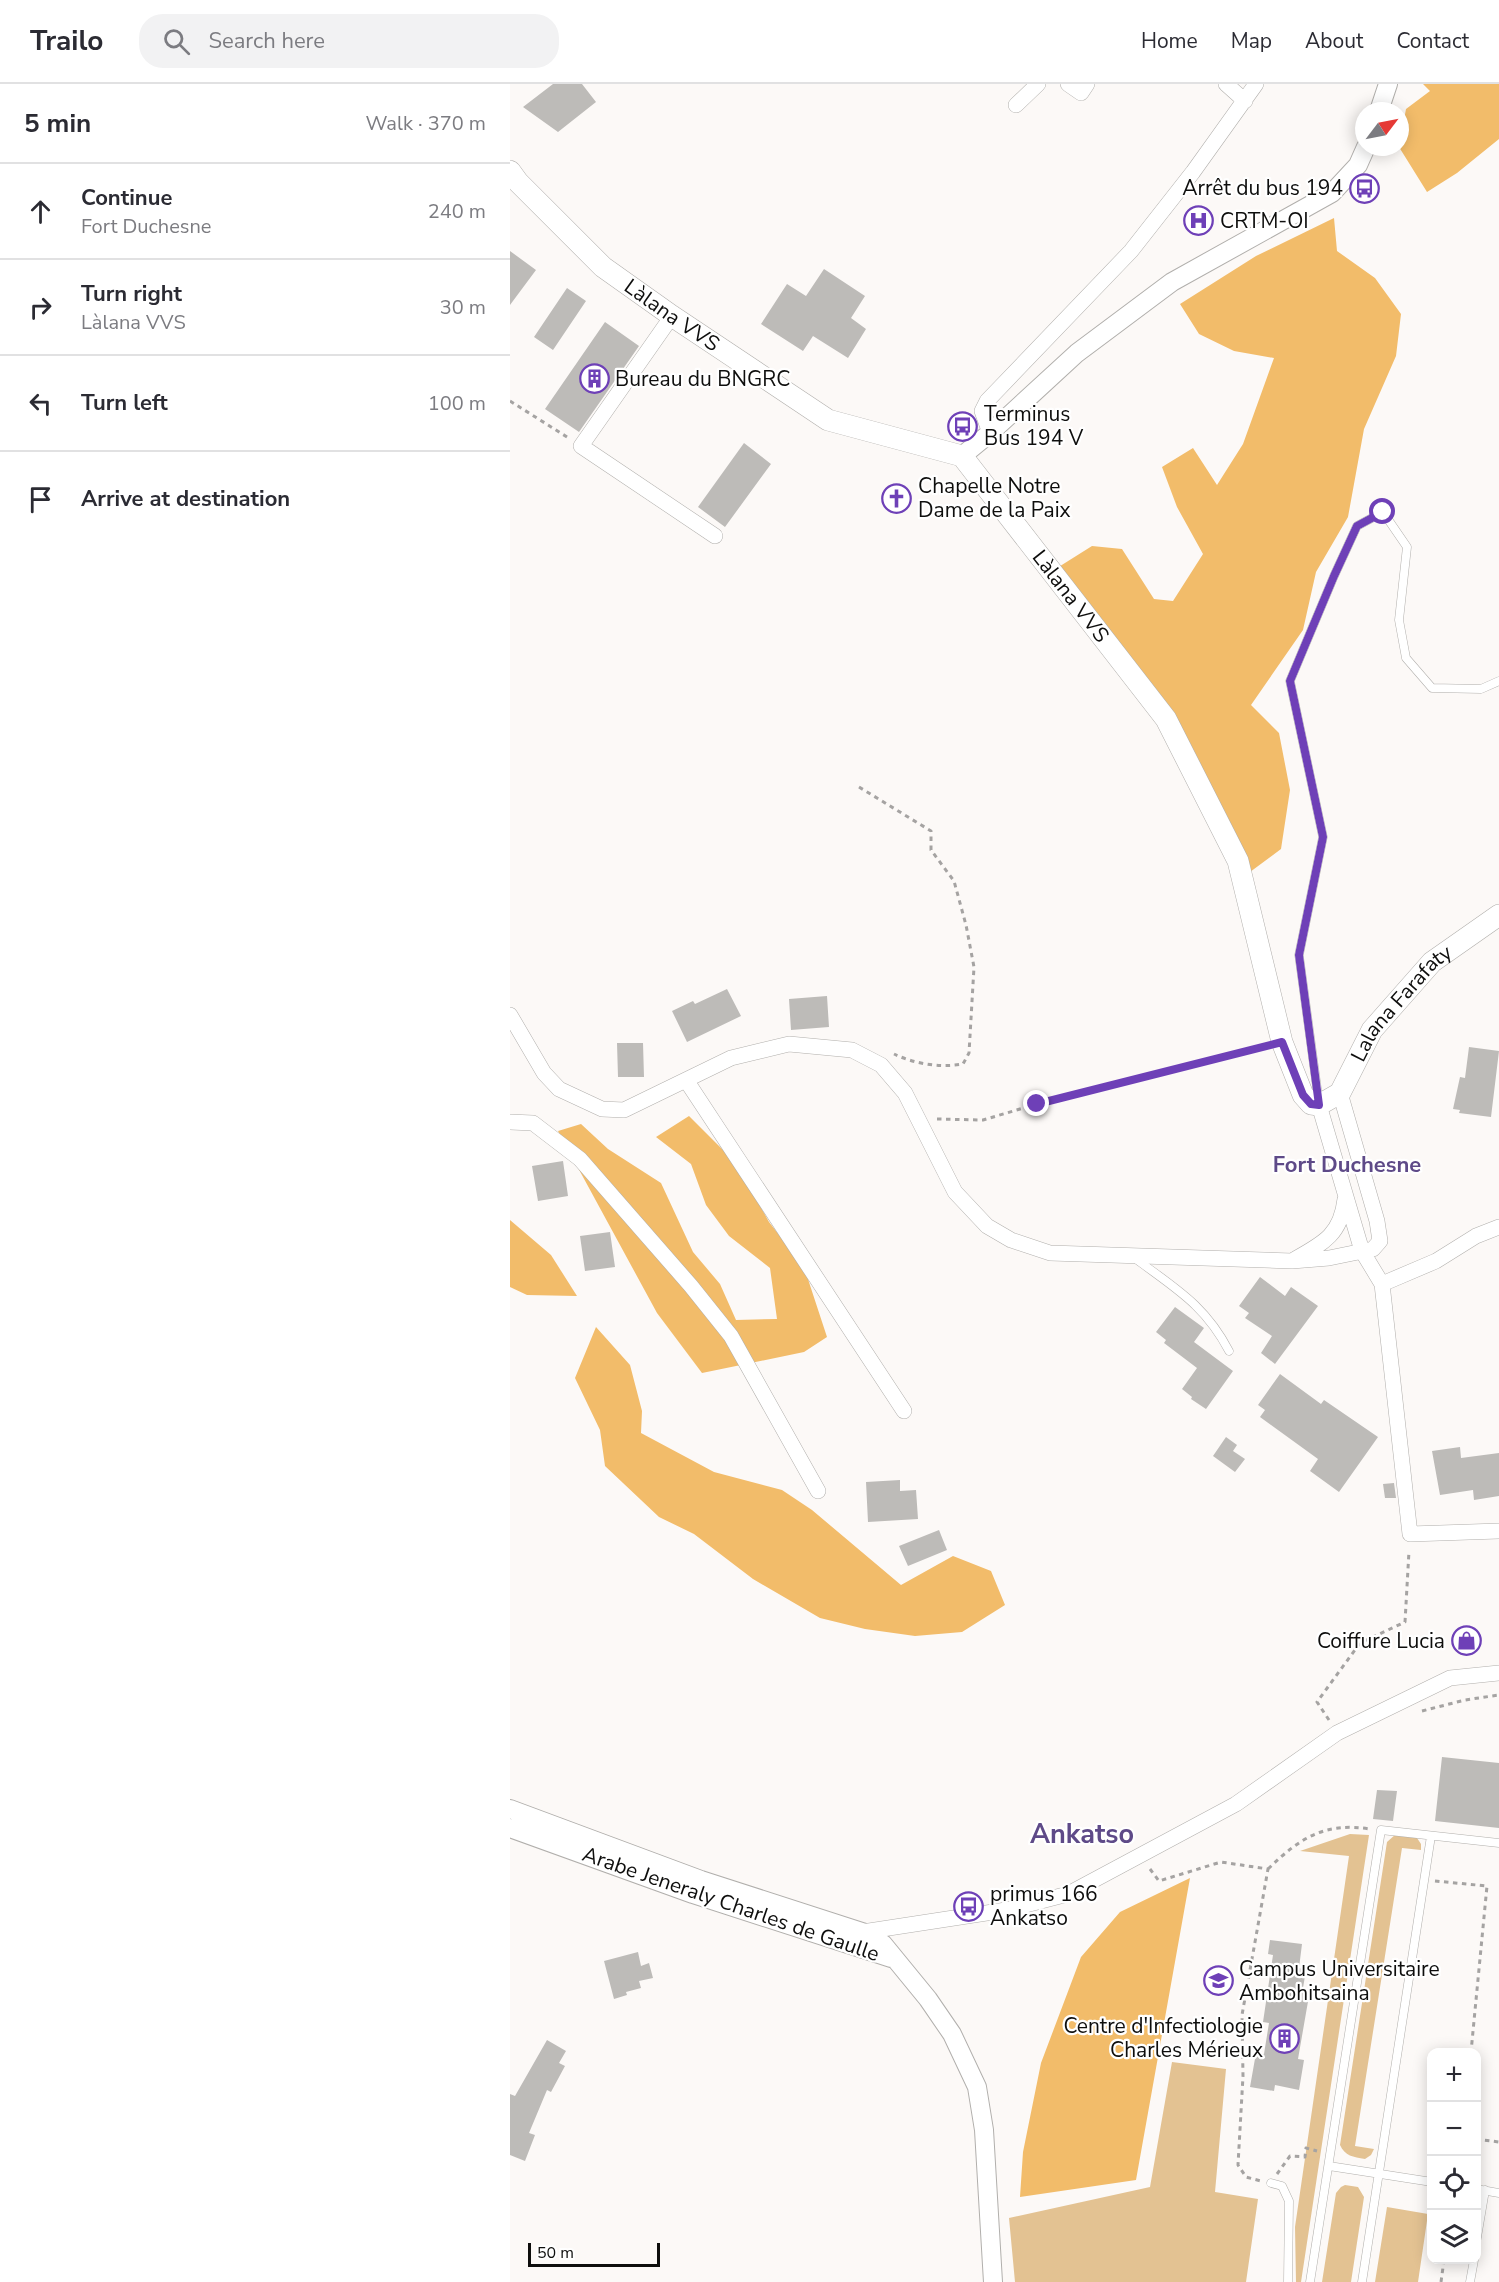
<!DOCTYPE html>
<html lang="en">
<head>
<meta charset="utf-8">
<style>
	:root { --surface:#fff; --page:#f2f2f3; --text:#2b2b33; --muted:#7c7c81; --line:#e1e1e2 }
	body { margin:0; font-family:"Nunito Sans",sans-serif; background:var(--page); color:var(--text) }
	.controls { position:absolute; right:18px; bottom:18px; display:grid; overflow:hidden; border-radius:12px; box-shadow:0 3px 15px #0003 }
	.controls button { width:54px; height:54px; display:grid; place-items:center; padding:0; border:0; border-bottom:2px solid var(--line); background:var(--surface); color:var(--text); font:30px sans-serif }
	.compass { position:absolute; left:845px; top:18px; width:54px; height:54px; border-radius:50%; background:var(--surface); box-shadow:0 3px 15px #0003; rotate:58deg }
	.scale { position:absolute; left:18px; bottom:15px; width:132px; box-sizing:border-box; padding-left:6px; border:3px solid #0e0e0d; border-top:0; font-size:16px; line-height:21px; white-space:nowrap; color:#0e0e0d; -webkit-text-stroke:4px #fff; paint-order:stroke }
	.stop { position:absolute; width:18px; height:18px; margin:-14px; border:4px solid #6e40b7; border-radius:50%; background:#fff }
	.stop.end { background:#6e40b7; border-color:#fff; box-shadow:0 2px 6px #0008 }
	.list { margin:0; padding:0; list-style:none }
	h2 { display:flex; justify-content:space-between; align-items:center; height:78px; margin:0; padding:0 24px; font-size:26px }
	h2 small { font-size:20px; font-weight:400; color:var(--muted) }
	.list li { display:grid; grid-template-columns:39px 1fr auto; gap:18px; align-items:center; box-sizing:border-box; height:96px; padding:0 24px; border-top:2px solid var(--line) }
	.list b { display:block; font-size:22px; white-space:nowrap }
	.list p { margin:0; font-size:20px; white-space:nowrap; color:var(--muted) }
	.list em { font-size:20px; font-style:normal; color:var(--muted) }
	.icon { flex:none; width:33px; height:33px; fill:none; stroke:currentColor; stroke-width:2; stroke-linecap:round; stroke-linejoin:round }
	.map { position:relative; flex:none; width:989px; height:2198px; overflow:hidden }
	header { display:flex; align-items:center; gap:36px; box-sizing:border-box; height:84px; padding:0 30px; background:var(--surface); border-bottom:2px solid var(--line) }
	header strong { font-size:28px }
	nav { display:flex; gap:33px; margin-inline-start:auto; font-size:21px }
	.search { width:420px; height:54px; background:var(--page); display:flex; align-items:center; gap:15px; box-sizing:border-box; padding:0 21px; border-radius:24px; color:var(--muted); font-size:22px }
	main { display:flex }
	aside { flex:1; background:var(--surface) }
	.map>svg:first-child { display:block }
</style>
</head>
<body>
<header>
<strong>Trailo</strong>
<div class="search"><svg class="icon" aria-label="search" viewBox="0 0 24 24"><circle cx="10" cy="10" r="6"/><path d="M15 15l6 6"/></svg>Search here</div>
<nav><a>Home</a><a>Map</a><a>About</a><a>Contact</a></nav>
</header>
<main>
<aside>
<h2>5 min<small>Walk · 370 m</small></h2>
<ul class="list">
<li><svg class="icon" aria-label="ahead" viewBox="0 0 24 24"><path d="M12 20V5M6 11l6-6 6 6"/></svg><div><b>Continue</b><p>Fort Duchesne</p></div><em>240 m</em></li>
<li><svg class="icon" aria-label="right" viewBox="0 0 24 24"><path d="M7 20v-9h11M14 6l5 5-5 5"/></svg><div><b>Turn right</b><p>Làlana VVS</p></div><em>30 m</em></li>
<li><svg class="icon" aria-label="left" viewBox="0 0 24 24"><path d="M17 20v-9H6M10 6l-5 5 5 5"/></svg><div><b>Turn left</b></div><em>100 m</em></li>
<li><svg class="icon" aria-label="arrive" viewBox="0 0 24 24"><path d="M6 21V4h12l-3 4 3 4H6"/></svg><div><b>Arrive at destination</b></div></li>
</ul>
</aside>
<div class="map">
<svg width="989" height="2198" viewBox="0 0 989 2198">
	<rect width="100%" height="100%" fill="#fcf9f7"/>
	<path fill="#e3c292" d="M840 1750 859 1751 791 2198H786L785 2143 839 1772 790 1767Z
		M886 1750 907 1754 911 1760V1766L892 1764 845 2062 864 2065 861 2071 855 2075C843 2073 835 2072 830 2061L877 1758Z
		M662 1978 716 1985 705 2108 748 2115 736 2198H505L499 2134 640 2103Z
		M835 2101 848 2103 854 2113 841 2198H812L826 2109 831 2103Z
		M877 2123 918 2130 908 2198H865Z"/>
	<path fill="#f2bc6a" d="M913 0H989V55L947 89 917 108 889 63 896 25 920 7Z
		M824 134 827 167 865 194 891 230 886 272 854 345 838 433 806 488 793 546 741 621 769 649 780 706 771 765 740 788 663 630 547 484 582 462 612 465 644 515 663 517 693 470 667 423 652 383 683 364 707 401 733 360 764 274 724 267 689 250 670 220 746 172Z
		M179 1032 227 1080 259 1138 294 1183 317 1253 294 1268 192 1289 147 1229 48 1047 71 1040 98 1065 151 1099 183 1168 210 1200 226 1236 267 1235 260 1184 219 1152 196 1121 181 1080 146 1053Z
		M0 1136 41 1171 67 1212 17 1211 0 1203Z
		M86 1243 120 1281 132 1327 131 1349 204 1388 272 1406 302 1426 391 1501 443 1472 481 1487 495 1521 452 1548 405 1552 355 1545 310 1534 243 1495 184 1450 149 1433 95 1382 90 1346 65 1294Z
		M680 1794 626 2096 510 2113 513 2068 531 1979 571 1873 610 1828Z"/>
	<path fill="#bdbbb8" d="M43 0H72L86 18 48 48 13 23Z
		M0 167 26 186 0 221Z
		M314 185 355 212 341 234 356 245 338 274 303 252 293 267 251 240 277 200 296 212Z
		M57 204 76 217 43 266 24 253Z
		M95 238 129 262 69 348 35 325Z
		M234 359 261 380 215 443 188 423Z
		M217 905 231 932 177 958 162 927 183 917 185 920Z
		M317 912 319 943 281 946 279 915Z
		M107 959H133L134 993H108Z
		M959 963 989 967 981 1033 949 1029 950 1026 943 1025 950 993 955 994Z
		M53 1077 58 1112 28 1117 22 1082Z
		M100 1148 105 1183 75 1187 70 1152Z
		M750 1193 775 1212 781 1203 808 1222 765 1280 751 1269 762 1252 735 1234 739 1229 729 1222Z
		M665 1223 694 1244 684 1258 723 1287 696 1325 681 1315 682 1313 672 1305 687 1284 654 1259 656 1256 646 1248Z
		M770 1290 811 1320 814 1316 868 1353 829 1408 800 1387 808 1375 750 1333 755 1326 748 1321Z
		M716 1353 727 1361 723 1367 735 1375 725 1388 703 1372Z
		M950 1363 951 1374 989 1369V1412L964 1416 963 1406 930 1411 922 1367Z
		M390 1396V1407L406 1406 408 1435 358 1438 356 1398Z
		M884 1399 886 1414H875L873 1400Z
		M429 1446 437 1466 398 1482 389 1462Z
		M932 1673 989 1679V1744L925 1737Z
		M867 1706 887 1707 883 1737 863 1735Z
		M760 1856 792 1860 789 1884 796 1886 793 1904 800 1906 788 1975 794 1976 789 2006 765 2001 764 2007 740 2003 746 1969 754 1970 759 1939 753 1938 763 1871 758 1870Z
		M128 1868 131 1882 139 1879 143 1894 129 1897 131 1904 116 1908 117 1911 104 1915 94 1877Z
		M37 1956 56 1967 49 1979 55 1982 41 2008 37 2006 19 2049 25 2051 15 2077 0 2071V2010L5 2012Z"/>
	<g fill="none" stroke-linecap="round" stroke-linejoin="round">
		<defs>
			<path id="service" d="M809 1019 789 871 813 753 780 597 824 492 847 442 873 428 897 463 889 536 896 574 922 604 971 605 989 597
				M626 1175C666 1205 695 1221 719 1267
				M819 2082 922 2098
				M761 2099 772 2102 779 2117 778 2198
				M966 2105 989 2109
				M966 2159 975 2106
				M800 2198 871 1746 989 1759
				M852 2198 921 1752
				M960 2198 964 2176"/>
			<path id="minor" d="M558 0 571 9 577 0
				M716 0 735 17
				M506 21 528 0
				M162 232 71 362 205 452
				M480 349 472 327 477 317 621 167 683 88 746 0
				M0 931 34 989 49 1005 92 1025 114 1026 221 974 279 960 342 966 371 981 395 1009 445 1108 477 1142 501 1156 540 1169 782 1177 819 1174 863 1165 870 1157 867 1137 830 1009
				M176 996 394 1327
				M809 1021 852 1167 872 1200 900 1450 989 1447
				M0 1038 23 1039 70 1075 181 1202 221 1252 308 1407
				M785 1175C814 1159 831 1150 835 1115
				M872 1200 926 1177 966 1152 989 1143
				M346 1849 496 1826 558 1810 726 1720 827 1649 940 1594 989 1589"/>
			<path id="tertiary" d="M869 27 878 0
				M452 372 480 349 567 269 662 198 822 109 848 81 856 63
				M0 1725 191 1796 352 1848 373 1860 418 1915 442 1950 467 2003 474 2046 483 2198
				M0 1744 183 1810 381 1874"/>
			<g id="secondary">
				<path id="s1" d="M0 87 8 98 93 183 162 232 318 336 452 372 656 635 728 777 772 958 793 1011 801 1020 809 1021 830 1009 862 946 922 878 989 831"/>
			</g>
		</defs>
		<use href="#service" stroke="#b1afac" stroke-width="9"/>
		<use href="#minor" stroke="#b1afac" stroke-width="16"/>
		<use href="#tertiary" stroke="#b1afac" stroke-width="20"/>
		<use href="#secondary" stroke="#b1afac" stroke-width="22"/>
		<path stroke="#a5a3a2" stroke-width="3" stroke-dasharray="4.5 4.5" stroke-linecap="butt" d="M0 317 57 353
			M349 703 421 747V766L444 797 456 841 464 883 459 969 453 980C430 984 405 980 384 970
			M427 1035 473 1036 527 1020 753 963
			M912 1627 955 1616 989 1611
			M819 1636 807 1618 850 1559 895 1538 899 1467
			M640 1785 649 1797 711 1778 758 1785 732 1931 733 1992 728 2081 736 2093 751 2097
			M758 1785C790 1754 814 1738 860 1745
			M925 1797 977 1802 961 1968
			M966 2055 989 2058
			M767 2090 780 2072 795 2073 796 2064 807 2067
			M931 2198 934 2176"/>
		<use href="#service" stroke="#fff" stroke-width="8"/>
		<use href="#minor" stroke="#fff" stroke-width="15"/>
		<use href="#tertiary" stroke="#fff" stroke-width="18"/>
		<use href="#secondary" stroke="#fff" stroke-width="21"/>
	</g>
	<g fill="none" stroke-linecap="round" stroke-linejoin="round">
		<path stroke="#6e40b7" stroke-width="8" d="M527 1020 772 958 793 1011 801 1020 809 1021 789 871 813 753 780 597 824 492 847 442 873 428"/>
	</g>
	<defs>
		<symbol id="bus-ring" viewBox="-11 -11 22 22"><circle r="9.5" fill="#fff" stroke="#6e40b7" stroke-width="1.5"/><path d="M-5-6H5V4H4V6H2V4H-2V6H-4V4H-5ZM-3.5-4V0h7V-4ZM-3.5 1.2v1.5H-2V1.2ZM2 1.2v1.5H3.5V1.2Z" fill="#6e40b7"/></symbol>
		<symbol id="hospital-ring" viewBox="-11 -11 22 22"><circle r="9.5" fill="#fff" stroke="#6e40b7" stroke-width="1.5"/><path d="M-5-5h3v3.5h4V-5h3V5h-3V1.5h-4V5h-3Z" fill="#6e40b7"/></symbol>
		<symbol id="building-ring" viewBox="-11 -11 22 22"><circle r="9.5" fill="#fff" stroke="#6e40b7" stroke-width="1.5"/><path d="M-4-6H4V6H1V3H-1V6H-4ZM-2.5-4.3h1.7v1.8h-1.7ZM.8-4.3h1.7v1.8H.8ZM-2.5-1h1.7V.8h-1.7ZM.8-1h1.7V.8H.8Z" fill="#6e40b7"/></symbol>
		<symbol id="church-ring" viewBox="-11 -11 22 22"><circle r="9.5" fill="#fff" stroke="#6e40b7" stroke-width="1.5"/><path d="M-1.2-6h2.4v3.5h3.3v2.4h-3.3V6h-2.4V-.1h-3.3v-2.4h3.3Z" fill="#6e40b7"/></symbol>
		<symbol id="shop-ring" viewBox="-11 -11 22 22"><circle r="9.5" fill="#fff" stroke="#6e40b7" stroke-width="1.5"/><path d="M-5-2.5h2.3a2.7 3.5 0 0 1 5.4 0H5L5.5 6h-11ZM-1.5-2.5h3a1.5 2.3 0 0 0-3 0Z" fill="#6e40b7"/></symbol>
		<symbol id="university-ring" viewBox="-11 -11 22 22"><circle r="9.5" fill="#fff" stroke="#6e40b7" stroke-width="1.5"/><path d="M0-5L7-2L0 1L-7-2ZM-4 1L0 2.5L4 1V4Q0 6-4 4Z" fill="#6e40b7"/></symbol>
	</defs>
	<g fill-rule="evenodd">
		<use href="#bus-ring" x="838" y="88" width="33" height="33"/>
		<use href="#hospital-ring" x="672" y="120" width="33" height="33"/>
		<use href="#building-ring" x="68" y="278" width="33" height="33"/>
		<use href="#bus-ring" x="436" y="326" width="33" height="33"/>
		<use href="#church-ring" x="370" y="398" width="33" height="33"/>
		<use href="#shop-ring" x="940" y="1540" width="33" height="33"/>
		<use href="#bus-ring" x="442" y="1806" width="33" height="33"/>
		<use href="#university-ring" x="692" y="1880" width="33" height="33"/>
		<use href="#building-ring" x="758" y="1938" width="33" height="33"/>
	</g>
	<g text-anchor="middle" dominant-baseline="central" stroke-width="4.5" stroke-linejoin="round" paint-order="stroke">
		<g font-size="21" fill="#0e0e0d" stroke="#fff" text-anchor="start">
			<text x="833" y="104" text-anchor="end">Arrêt du bus 194</text>
			<text x="710" y="137">CRTM-OI</text>
			<text x="105" y="295">Bureau du BNGRC</text>
			<text x="474" y="330">Terminus<tspan x="474" dy="24">Bus 194 V</tspan></text>
			<text x="408" y="402">Chapelle Notre<tspan x="408" dy="24">Dame de la Paix</tspan></text>
			<text x="935" y="1557" text-anchor="end">Coiffure Lucia</text>
			<text x="480" y="1810">primus 166<tspan x="480" dy="24">Ankatso</tspan></text>
			<text x="729" y="1885">Campus Universitaire<tspan x="729" dy="24">Ambohitsaina</tspan></text>
			<text x="753" y="1942" text-anchor="end">Centre d'Infectiologie<tspan x="753" dy="24">Charles Mérieux</tspan></text>
		</g>
		<g font-size="21" fill="#0e0e0d" stroke="#fff">
			<text stroke="none"><textPath href="#s1" startOffset="218">Làlana VVS</textPath></text>
			<text stroke="none"><textPath href="#s1" startOffset="722">Làlana VVS</textPath></text>
			<text stroke="none"><textPath href="#s1" startOffset="1434">Lalana Farafaty</textPath></text>
			<text transform="translate(221 1820) rotate(19)">Arabe Jeneraly Charles de Gaulle</text>
		</g>
		<g font-size="22" font-weight="bold" fill="#5e4a88" stroke="#fff">
			<text x="837" y="1081">Fort Duchesne</text>
		</g>
		<g font-size="27" font-weight="bold" fill="#5e4a88" stroke="#fff">
			<text x="572" y="1750">Ankatso</text>
		</g>
	</g>
</svg>
<div class="controls">
<button>+</button>
<button>−</button>
<button><svg class="icon" aria-label="locate" viewBox="0 0 24 24"><circle cx="12" cy="12" r="6"/><path d="M12 2v4M12 18v4M2 12h4M18 12h4"/></svg></button>
<button><svg class="icon" aria-label="layers" viewBox="0 0 24 24"><path d="M12 4l9 5-9 5-9-5zM3 14l9 5 9-5"/></svg></button>
</div>
<svg class="compass" viewBox="-18 -18 36 36"><path d="M0-13l5 13h-10z" fill="#e53935"/><path d="M0 13l5-13h-10z" fill="#7c7c81"/></svg>
<div class="scale">50 m</div>
<div class="stop" style="left:873px;top:428px"></div>
<div class="stop end" style="left:527px;top:1020px"></div>
</div>
</main>
</body>
</html>
